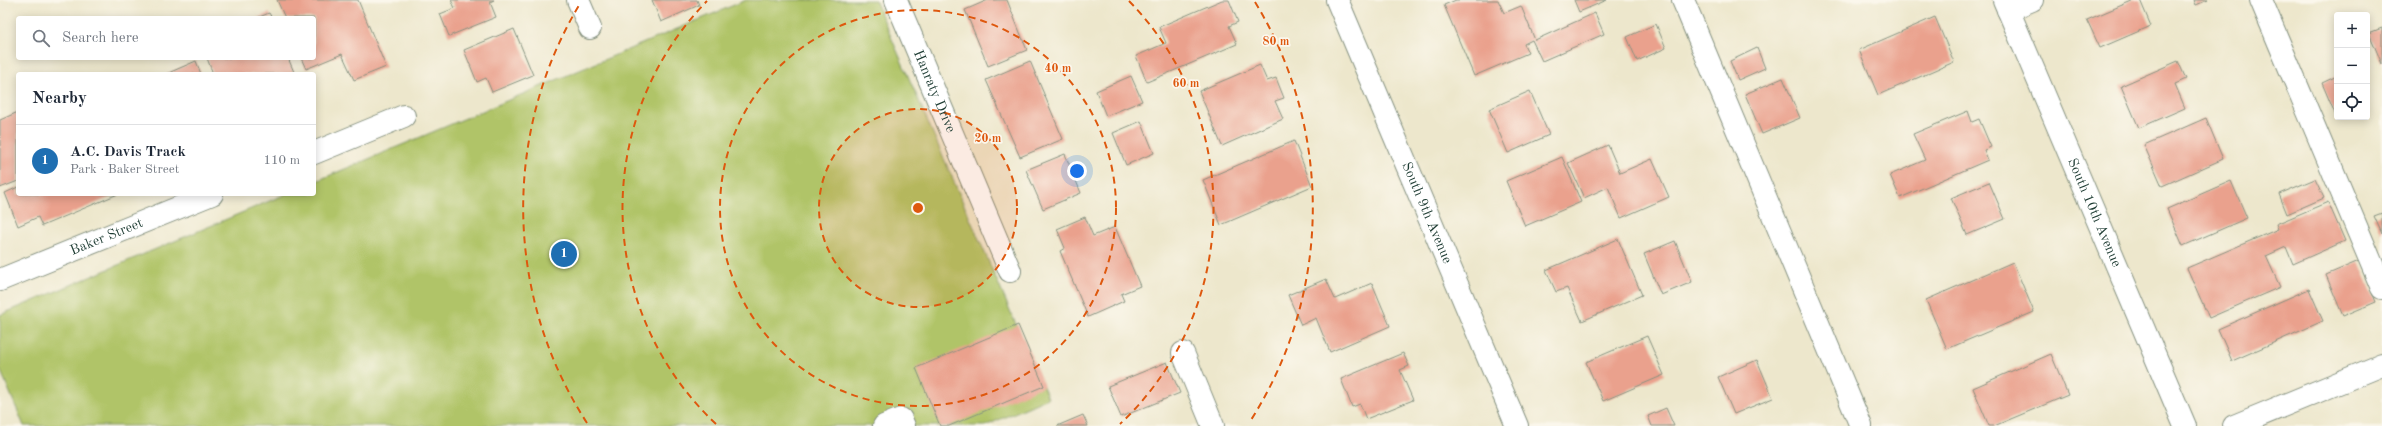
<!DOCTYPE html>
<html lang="en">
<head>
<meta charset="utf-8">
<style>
	:root { --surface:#fff; --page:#f2f2f3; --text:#1f2937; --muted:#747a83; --line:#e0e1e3; --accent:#1f6fb2 }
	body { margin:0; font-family:"Old Standard TT",serif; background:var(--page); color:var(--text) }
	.controls { position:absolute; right:12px; top:12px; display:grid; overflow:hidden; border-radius:4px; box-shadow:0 2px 10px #0003 }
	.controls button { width:36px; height:36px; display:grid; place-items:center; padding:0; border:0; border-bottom:1px solid var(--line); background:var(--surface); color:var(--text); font:20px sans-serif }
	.you { position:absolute; left:1077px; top:171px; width:14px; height:14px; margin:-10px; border:3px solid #fff; border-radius:50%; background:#1a73e8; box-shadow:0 0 0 6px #1a73e833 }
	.badge { display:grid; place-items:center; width:26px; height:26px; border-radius:50%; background:var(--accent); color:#fff; font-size:13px; font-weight:700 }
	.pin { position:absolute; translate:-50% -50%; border:2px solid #fff; box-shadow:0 1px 4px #0006 }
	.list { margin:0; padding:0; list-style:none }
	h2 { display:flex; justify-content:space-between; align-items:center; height:52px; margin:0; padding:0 16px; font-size:17px }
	h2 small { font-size:13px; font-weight:400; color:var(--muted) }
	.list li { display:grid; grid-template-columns:26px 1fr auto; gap:12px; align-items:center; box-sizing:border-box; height:72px; padding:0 16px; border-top:1px solid var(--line) }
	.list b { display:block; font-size:15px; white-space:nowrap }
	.list p { margin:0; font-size:13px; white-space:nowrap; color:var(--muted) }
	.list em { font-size:13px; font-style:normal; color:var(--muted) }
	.icon { flex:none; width:22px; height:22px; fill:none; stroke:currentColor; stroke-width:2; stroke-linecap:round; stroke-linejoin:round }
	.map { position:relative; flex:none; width:2382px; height:426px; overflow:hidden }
	.search { position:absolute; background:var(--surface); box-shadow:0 2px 10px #0003; left:16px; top:16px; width:300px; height:44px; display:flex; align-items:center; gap:10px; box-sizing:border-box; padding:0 14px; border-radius:4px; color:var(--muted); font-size:15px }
	.panel { position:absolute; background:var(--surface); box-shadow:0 2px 10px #0003; left:16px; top:72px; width:300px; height:124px; border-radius:4px }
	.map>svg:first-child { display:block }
</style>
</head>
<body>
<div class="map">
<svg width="2382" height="426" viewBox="0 0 2382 426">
	<rect width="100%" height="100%" fill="#fbf7ec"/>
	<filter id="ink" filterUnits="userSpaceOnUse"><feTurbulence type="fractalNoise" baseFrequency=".025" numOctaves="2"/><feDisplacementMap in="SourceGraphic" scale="8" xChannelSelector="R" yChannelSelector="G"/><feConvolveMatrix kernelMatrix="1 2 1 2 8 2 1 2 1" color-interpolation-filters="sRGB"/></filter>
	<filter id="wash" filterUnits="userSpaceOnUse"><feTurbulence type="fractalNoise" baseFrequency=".012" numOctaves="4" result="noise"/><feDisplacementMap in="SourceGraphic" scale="16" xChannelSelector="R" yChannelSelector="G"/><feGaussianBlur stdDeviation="0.9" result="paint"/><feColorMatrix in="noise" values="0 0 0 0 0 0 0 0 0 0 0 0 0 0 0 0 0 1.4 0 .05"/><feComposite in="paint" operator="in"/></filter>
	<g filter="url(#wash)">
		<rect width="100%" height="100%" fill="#ede7cc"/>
		<path fill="#b0c468" stroke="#68804e" d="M746 0H875L1048 398 985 426H24L0 369V315L286 194H314V182Z"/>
		<g id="blocks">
			<path fill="#eaa18d" d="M277 0H358L386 67 354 80 342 54 306 69 301 58H314V18H285Z
				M451 0H494L490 2 496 17 449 36 440 14 455 8Z
				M652 0H697L699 5 661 22Z
				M988 0H1007L1027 50 988 66 965 10Z
				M1222 0H1229L1238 22 1229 26 1237 44 1147 82 1136 56 1166 43 1159 27Z
				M1456 0H1498L1504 13 1521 6 1535 40 1595 13 1604 34 1542 61 1532 40 1524 44 1528 53 1474 76 1444 5Z
				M1574 0H1607L1579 12Z
				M2134 0H2140L2151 26 2100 48 2087 20Z
				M2194 0H2208L2196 5Z
				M269 13 272 18H257Z
				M1935 17 1954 62 1878 95 1859 50Z
				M1656 24 1666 48 1637 61 1627 37Z
				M2382 28V64L2369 33Z
				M514 29 533 75 492 92 486 78 477 82 464 50Z
				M1757 48 1765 68 1738 80 1730 61Z
				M207 58H288L294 72 290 74H213Z
				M196 61 201 74H166Z
				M1030 61 1063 139 1020 157 986 80Z
				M2178 61 2186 79 2175 84 2185 108 2139 128 2121 86Z
				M1260 65 1267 81 1276 78 1284 98 1275 101 1283 119 1222 146 1199 91Z
				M1131 76 1142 101 1106 116 1096 91Z
				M2337 76V115L2336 116 2322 83Z
				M1783 78 1800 118 1762 134 1745 94Z
				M1530 91 1549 135 1508 153 1489 109Z
				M1968 111 1972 122 1979 119 1991 147 1984 150 1988 160 1900 198 1890 175 1925 160 1913 134Z
				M18 112V181L0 188V120Z
				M2206 118 2223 159 2162 186 2144 145Z
				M1141 121 1154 153 1126 165 1113 133Z
				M1294 141 1312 186 1221 225 1203 180Z
				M1608 145 1620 173 1652 159 1669 197 1621 218 1608 187 1584 198 1568 163Z
				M1065 154 1081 193 1043 209 1026 170Z
				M1562 157 1581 202 1525 226 1506 181Z
				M2315 179 2324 198 2287 214 2279 194Z
				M2231 181 2247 218 2183 246 2167 209Z
				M1989 182 2005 219 1967 235 1951 198Z
				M18 187V194H118L42 226 38 217 18 226 5 193Z
				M2328 202 2345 241 2293 264 2286 247 2266 256 2280 287 2209 318 2187 268 2278 229 2276 224Z
				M2382 213V234L2374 216Z
				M1085 217 1093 236 1115 227 1140 286 1121 294 1124 301 1088 317 1060 251 1065 248 1057 229Z
				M1618 239 1642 295 1582 321 1567 288 1556 292 1546 270Z
				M1675 241 1692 282 1661 295 1644 254Z
				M2359 261 2376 302 2343 316 2326 275Z
				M2013 262 2034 312 1947 349 1926 300Z
				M1326 279 1335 299 1372 283 1390 326 1330 352 1316 318 1301 325 1288 295Z
				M2309 289 2323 321 2232 361 2218 329Z
				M1018 325 1044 386 949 426H940L916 368Z
				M1647 336 1664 375 1603 401 1586 362Z
				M1403 353 1409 366 1400 370 1413 400 1366 419 1360 404 1352 407 1341 379Z
				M2051 354 2068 395 1994 426H1989L1973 388Z
				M1757 360 1773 398 1734 414 1718 377Z
				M1167 362 1180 393 1121 417 1108 386Z
				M1666 408 1674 426H1652L1648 416Z
				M1083 415 1088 426H1057Z"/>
		</g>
	</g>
	<g filter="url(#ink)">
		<use href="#blocks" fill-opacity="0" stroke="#869280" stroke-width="1"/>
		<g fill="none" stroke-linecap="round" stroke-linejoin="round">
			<defs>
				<g id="minor">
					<path d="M578 0 590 28"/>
					<path id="s1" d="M896 0 1010 271"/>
					<path id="s2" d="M1337 0 1517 426"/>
					<path d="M1683 0 1861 426"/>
					<path id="s3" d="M2004 0 2185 426"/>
					<path d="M2261 0 2382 288"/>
					<path d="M2008 10 2032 0"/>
					<path d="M314 153 404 116"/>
					<path id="s4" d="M0 280 212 194"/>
					<path d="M1183 353 1213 426"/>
					<path d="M884 426 901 419 904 426"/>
					<path d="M2234 426 2382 365"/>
				</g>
			</defs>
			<use href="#minor" stroke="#869280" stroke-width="24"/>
			<use href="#minor" stroke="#fff" stroke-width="22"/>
		</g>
	</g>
	<circle cx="918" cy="208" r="99" fill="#de580e" fill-opacity=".12"/>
	<g fill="none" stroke="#de580e" stroke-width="2" stroke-dasharray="7 5">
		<circle cx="918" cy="208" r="99"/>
		<circle cx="918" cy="208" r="198"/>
		<path d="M716 424A296 296 0 0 1 707 1M1129 1A296 296 0 0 1 1120 424"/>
		<path d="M587 423A395 395 0 0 1 581 2M1255 2A395 395 0 0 1 1249 423"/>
	</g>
	<g text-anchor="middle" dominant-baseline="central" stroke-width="3.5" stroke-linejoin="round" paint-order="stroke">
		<g font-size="14" fill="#1f3d34" stroke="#fbf7ec">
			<text stroke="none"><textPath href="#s1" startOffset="99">Hanraty Drive</textPath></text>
			<text stroke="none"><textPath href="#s2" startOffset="231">South 9th Avenue</textPath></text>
			<text stroke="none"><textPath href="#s3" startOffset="231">South 10th Avenue</textPath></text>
			<text stroke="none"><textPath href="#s4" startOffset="115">Baker Street</textPath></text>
		</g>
	</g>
	<circle cx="918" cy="208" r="6" fill="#de580e" stroke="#fbf7ec" stroke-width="2"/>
	<g font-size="12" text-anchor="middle" font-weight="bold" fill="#de580e" stroke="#fbf7ec" stroke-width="3.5" stroke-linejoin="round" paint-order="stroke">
		<text x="1276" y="45">80 m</text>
		<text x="1058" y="72">40 m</text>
		<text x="1186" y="87">60 m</text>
		<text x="988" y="142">20 m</text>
	</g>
</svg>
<div class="controls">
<button>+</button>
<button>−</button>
<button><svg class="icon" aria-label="locate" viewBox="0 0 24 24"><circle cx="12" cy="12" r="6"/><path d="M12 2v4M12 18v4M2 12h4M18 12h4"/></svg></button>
</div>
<div class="you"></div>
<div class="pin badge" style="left:564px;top:254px">1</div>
<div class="search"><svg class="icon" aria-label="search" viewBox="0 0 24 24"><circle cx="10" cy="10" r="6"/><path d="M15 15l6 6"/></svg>Search here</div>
<section class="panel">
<h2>Nearby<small></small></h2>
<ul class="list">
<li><span class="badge">1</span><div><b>A.C. Davis Track</b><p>Park · Baker Street</p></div><em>110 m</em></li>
</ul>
</section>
</div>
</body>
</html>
